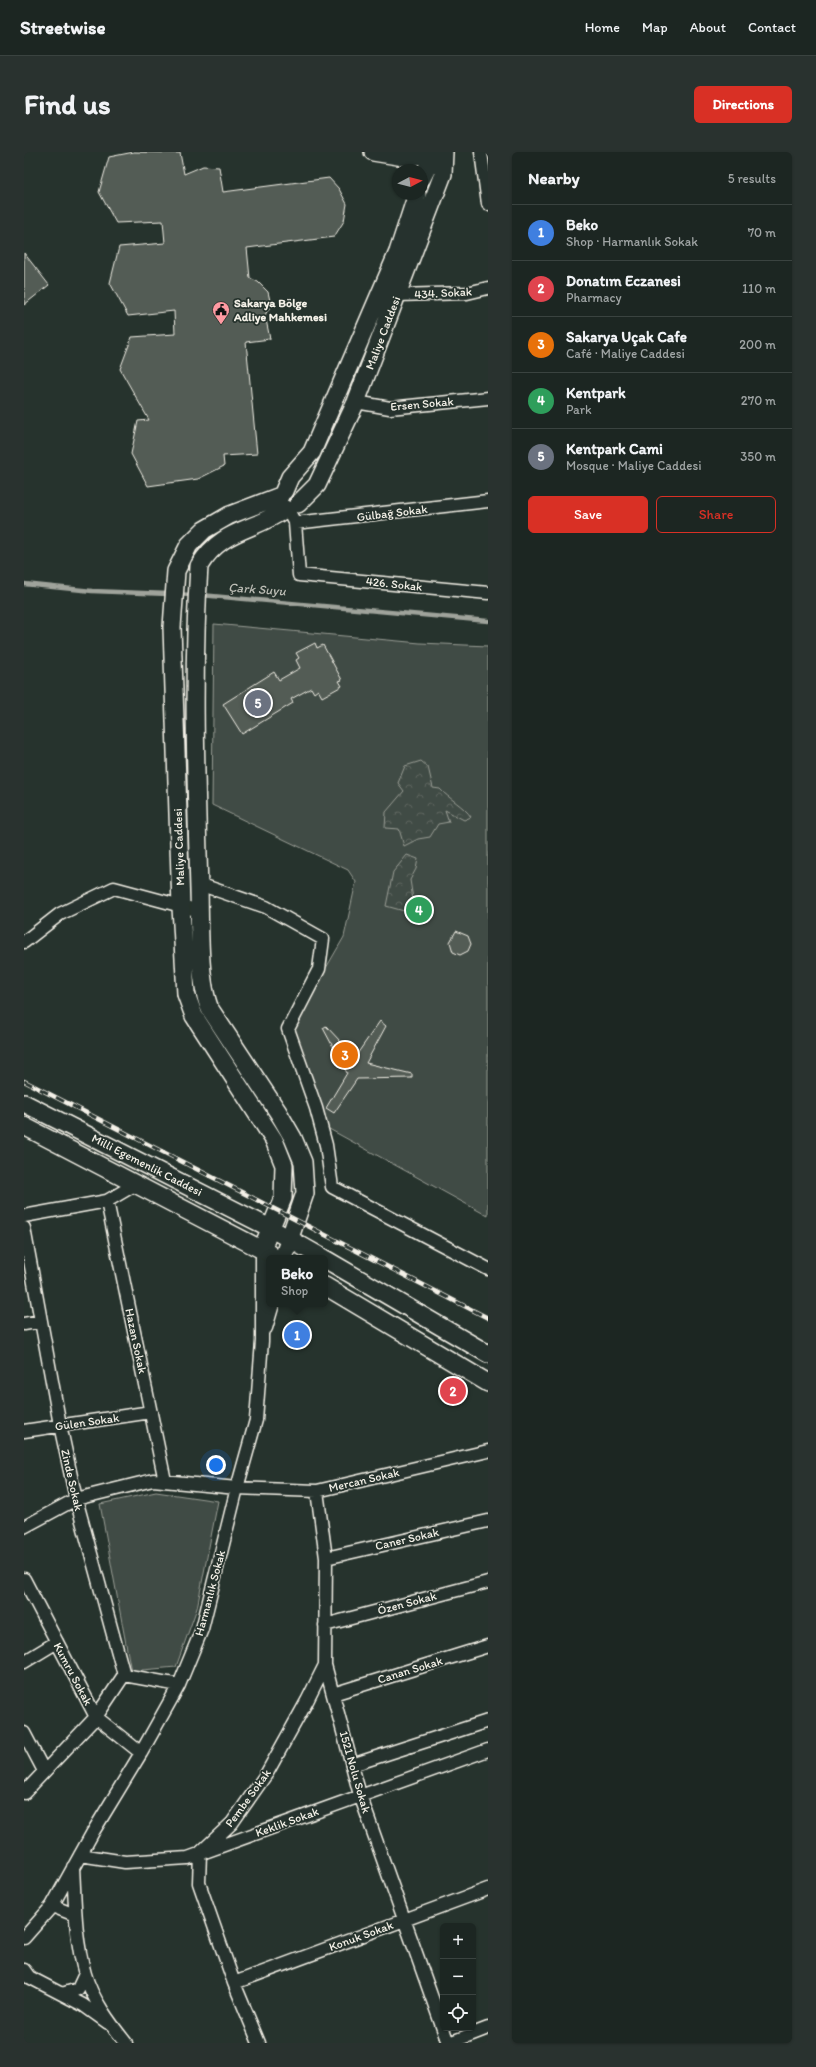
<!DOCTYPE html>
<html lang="en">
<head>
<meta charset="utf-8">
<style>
	:root { --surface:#1c2622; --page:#29322f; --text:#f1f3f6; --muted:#a0a5a5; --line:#3a4340; --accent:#d93025 }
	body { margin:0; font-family:Itim,sans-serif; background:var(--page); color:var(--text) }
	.controls { position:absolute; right:12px; bottom:12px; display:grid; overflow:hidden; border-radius:6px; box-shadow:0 1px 3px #0004 }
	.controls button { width:36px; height:36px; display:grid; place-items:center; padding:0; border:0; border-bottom:1px solid var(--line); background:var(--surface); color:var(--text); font:20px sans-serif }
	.compass { position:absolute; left:368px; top:12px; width:36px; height:36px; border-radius:50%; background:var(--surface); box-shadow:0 1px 3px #0004; rotate:83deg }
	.you { position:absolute; left:192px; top:1313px; width:14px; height:14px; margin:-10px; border:3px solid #fff; border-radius:50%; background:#1a73e8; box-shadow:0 0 0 6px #1a73e833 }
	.badge { display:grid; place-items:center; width:26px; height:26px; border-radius:50%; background:var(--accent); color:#fff; font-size:13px; font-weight:700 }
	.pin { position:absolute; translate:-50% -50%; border:2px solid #fff; box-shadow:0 1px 4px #0006 }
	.popup { position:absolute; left:242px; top:1103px; width:62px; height:52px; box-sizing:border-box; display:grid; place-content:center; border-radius:6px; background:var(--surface); filter:drop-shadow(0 1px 3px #0005); font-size:13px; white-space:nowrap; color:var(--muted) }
	.popup b { font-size:15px; color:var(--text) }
	.popup::after { content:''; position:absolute; left:50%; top:100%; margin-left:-8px; border:8px solid transparent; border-top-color:var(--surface) }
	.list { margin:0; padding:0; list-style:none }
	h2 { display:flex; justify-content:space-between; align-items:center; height:52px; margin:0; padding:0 16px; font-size:17px }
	h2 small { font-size:13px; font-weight:400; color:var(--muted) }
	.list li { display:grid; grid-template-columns:26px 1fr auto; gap:12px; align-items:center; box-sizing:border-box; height:56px; padding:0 16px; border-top:1px solid var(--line) }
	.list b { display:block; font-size:15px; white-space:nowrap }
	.list p { margin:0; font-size:13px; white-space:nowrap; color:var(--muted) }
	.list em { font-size:13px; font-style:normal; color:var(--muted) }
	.actions { display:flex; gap:8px; padding:12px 16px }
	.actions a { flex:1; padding:9px 0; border:1px solid var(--accent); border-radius:6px; text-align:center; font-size:14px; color:var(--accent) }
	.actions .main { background:var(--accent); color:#fff }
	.icon { flex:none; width:22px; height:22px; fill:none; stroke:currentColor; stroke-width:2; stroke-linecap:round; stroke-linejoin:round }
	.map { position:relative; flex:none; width:464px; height:1891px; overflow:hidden; border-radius:6px }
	header { display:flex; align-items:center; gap:24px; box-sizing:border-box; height:56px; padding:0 20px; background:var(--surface); border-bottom:1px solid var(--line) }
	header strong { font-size:19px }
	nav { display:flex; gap:22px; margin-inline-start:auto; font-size:14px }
	.intro { display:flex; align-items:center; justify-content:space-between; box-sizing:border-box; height:96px; padding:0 24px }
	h1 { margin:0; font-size:28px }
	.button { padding:10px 18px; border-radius:6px; background:var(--accent); color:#fff; font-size:14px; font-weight:700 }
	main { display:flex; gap:24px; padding:0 24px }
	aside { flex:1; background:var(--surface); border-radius:6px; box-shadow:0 1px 3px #0004 }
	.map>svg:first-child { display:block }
</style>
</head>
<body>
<header>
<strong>Streetwise</strong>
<nav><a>Home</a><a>Map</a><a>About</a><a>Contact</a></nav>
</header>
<div class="intro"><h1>Find us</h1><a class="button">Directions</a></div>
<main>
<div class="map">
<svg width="464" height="1891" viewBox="0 0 464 1891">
	<defs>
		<pattern id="forest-crowns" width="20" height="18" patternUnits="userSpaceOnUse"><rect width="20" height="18" fill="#414b45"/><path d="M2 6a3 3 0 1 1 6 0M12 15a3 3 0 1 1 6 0" fill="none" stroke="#5d6560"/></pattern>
	</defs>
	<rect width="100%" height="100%" fill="#26332d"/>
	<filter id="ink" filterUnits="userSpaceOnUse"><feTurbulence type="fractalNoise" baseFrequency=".025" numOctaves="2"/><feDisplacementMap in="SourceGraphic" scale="8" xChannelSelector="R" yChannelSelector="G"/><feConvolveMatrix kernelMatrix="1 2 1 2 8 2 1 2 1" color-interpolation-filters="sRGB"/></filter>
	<g filter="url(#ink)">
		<path fill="#414b45" stroke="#9a9e96" d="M190 472 396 491 464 494V1064L296 972 265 880 320 785 332 730 324 718 188 653Z
			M132 1340 194 1349 173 1456 152 1515 107 1519 76 1352Z"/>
		<path fill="url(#forest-crowns)" stroke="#9a9e96" d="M397 609 404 615 409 636 416 637C424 646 441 655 447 665L440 668 421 658 425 670 414 672 406 685 394 687 380 694 375 677 361 676 362 660 380 639 374 631 381 614Z
			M383 703 394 707 392 717 386 728 389 747 380 759 362 754 369 720Z"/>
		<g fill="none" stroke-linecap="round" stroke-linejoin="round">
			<path stroke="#9fa39b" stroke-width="4.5" d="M0 432 68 439 170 443
				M177 443 464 469"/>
		</g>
		<path fill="#525c55" stroke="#f4f1e8" d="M110 0 156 1 160 22 179 14 195 15 199 40 305 26 315 37 323 52 320 69 310 85 223 96 226 126 234 130 244 140 247 153 241 163 246 187 222 190 233 302 199 304 200 314 174 327 124 334 107 302 114 269 125 268 96 217 108 185 151 182 150 159 104 164 86 131 95 95 141 91 139 69 92 71 75 40 85 5Z
			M0 101 25 133 0 153Z
			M291 491 293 496 299 493 318 528 315 529 318 534 298 545 294 538 290 541 287 536 267 547 269 551 218 582 199 552 250 520 255 528 276 516 272 508 275 506 272 501Z
			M432 779 444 784 447 792 444 799 436 803 429 800 426 790Z
			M356 869 362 874 342 911 388 922V926L333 927 310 961 302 956 323 921 299 876 302 874 331 905Z"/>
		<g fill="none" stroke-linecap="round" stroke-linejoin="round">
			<defs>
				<path id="minor" d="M457 0 464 52
					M374 143 443 141 464 136
					M332 250 366 256 464 246
					M264 358 271 371 275 423 464 441
					M271 371 464 349
					M175 732 242 755 299 787 295 817 264 877 292 956 302 993 308 1035 464 1117
					M0 790 36 762 90 736 176 759
					M83 1049 141 1329
					M0 1064 83 1049 112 1032
					M0 1076 36 1273 52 1347 100 1523 155 1533
					M0 1172 17 1169
					M242 1176 249 1152
					M0 1279 127 1260
					M293 1339 302 1406 301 1513 336 1643 424 1891
					M0 1375 52 1347 129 1328 213 1336 293 1339 464 1299
					M302 1406 464 1369
					M0 1427 72 1565 117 1601
					M301 1473 464 1430
					M0 1510 33 1490
					M309 1542 464 1494
					M0 1581 20 1619
					M328 1613 464 1569
					M0 1641 72 1565 100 1523
					M56 1703 101 1710 164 1706 464 1598
					M49 1715C51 1751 51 1788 61 1822 68 1847 86 1871 102 1891
					M28 1754 51 1763
					M0 1786 28 1754 69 1680 117 1601 155 1533 178 1477 213 1336 232 1268 238 1189V1097
					M0 1818 5 1825 59 1853 84 1871
					M210 1831 464 1737
					M38 1842 54 1837 61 1822
					M235 1891 210 1831 175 1731 176 1701 208 1671 243 1621 283 1549 301 1513
					M425 1891 464 1876"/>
				<path id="secondary" d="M349 0 386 6 403 0
					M398 26 411 0
					M260 339 266 325 288 300 374 100 393 42
					M274 352 293 333 332 250 419 22 420 0
					M0 951 246 1076 299 1106
					M0 974 246 1102
					M238 1097 259 1046 260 1013 250 988 170 864 162 842 157 755 148 475 152 419 165 393 180 378 206 363 256 344
					M259 1106 281 1041 279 1010 269 986 254 960 186 857C174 829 176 769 175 737 172 629 168 522 175 414 198 376 229 380 261 357
					M301 1107 464 1202
					M301 1134 464 1231"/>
			</defs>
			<use href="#minor" stroke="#f4f1e8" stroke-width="15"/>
			<use href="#secondary" stroke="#f4f1e8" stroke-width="20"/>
			<use href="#minor" stroke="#26332d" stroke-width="12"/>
			<use href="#secondary" stroke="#26332d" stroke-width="17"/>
			<defs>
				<path id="rail" d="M0 929 464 1166"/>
			</defs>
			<use href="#rail" stroke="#f4f1e8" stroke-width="4.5"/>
			<use href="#rail" stroke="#26332d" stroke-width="3" stroke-dasharray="9" stroke-linecap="butt"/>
		</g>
	</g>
	<defs>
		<symbol id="civic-pin" viewBox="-11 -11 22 30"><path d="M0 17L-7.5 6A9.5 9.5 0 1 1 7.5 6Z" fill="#ff9aa2" stroke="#26332d"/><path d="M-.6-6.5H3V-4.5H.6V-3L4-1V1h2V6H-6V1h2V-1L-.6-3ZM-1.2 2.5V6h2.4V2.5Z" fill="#111"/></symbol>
	</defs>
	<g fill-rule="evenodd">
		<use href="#civic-pin" x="187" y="148" width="20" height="27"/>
	</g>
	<g text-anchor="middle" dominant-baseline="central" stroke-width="3.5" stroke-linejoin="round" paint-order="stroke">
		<g font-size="12" fill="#f4f1e8" stroke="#26332d">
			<text transform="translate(419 141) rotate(-3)">434. Sokak</text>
			<text transform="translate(359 181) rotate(-69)">Maliye Caddesi</text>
			<text transform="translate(398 252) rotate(-5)">Ersen Sokak</text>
			<text transform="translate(368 361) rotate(-7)">Gülbağ Sokak</text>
			<text transform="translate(370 432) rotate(6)">426. Sokak</text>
			<text transform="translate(155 695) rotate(-92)">Maliye Caddesi</text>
			<text transform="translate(123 1013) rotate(27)">Milli Egemenlik Caddesi</text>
			<text transform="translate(112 1189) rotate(78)">Hazan Sokak</text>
			<text transform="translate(63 1270) rotate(-8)">Gülen Sokak</text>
			<text transform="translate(48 1328) rotate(77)">Zinde Sokak</text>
			<text transform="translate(340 1328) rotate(-13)">Mercan Sokak</text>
			<text transform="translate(383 1387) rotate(-13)">Caner Sokak</text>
			<text transform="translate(186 1441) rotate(-75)">Harmanlık Sokak</text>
			<text transform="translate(383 1451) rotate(-15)">Özen Sokak</text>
			<text transform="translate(386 1518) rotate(-17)">Canan Sokak</text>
			<text transform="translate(49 1522) rotate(62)">Kumru Sokak</text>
			<text transform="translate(331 1620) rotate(74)">1521 Nolu Sokak</text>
			<text transform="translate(224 1646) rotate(-54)">Pembe Sokak</text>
			<text transform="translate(263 1670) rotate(-20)">Keklik Sokak</text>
			<text transform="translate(337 1784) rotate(-20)">Konuk Sokak</text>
		</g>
		<g font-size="12" font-weight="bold" fill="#f4f1e8" stroke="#26332d" text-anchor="start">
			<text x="210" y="151">Sakarya Bölge<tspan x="210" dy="14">Adliye Mahkemesi</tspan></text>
		</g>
		<g font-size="13" font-style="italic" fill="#bcbdb5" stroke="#26332d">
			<text transform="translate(233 437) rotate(4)">Çark Suyu</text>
		</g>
	</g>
</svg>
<div class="controls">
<button>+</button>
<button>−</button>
<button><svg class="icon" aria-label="locate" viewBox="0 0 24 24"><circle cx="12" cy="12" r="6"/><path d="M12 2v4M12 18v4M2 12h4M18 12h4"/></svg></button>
</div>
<svg class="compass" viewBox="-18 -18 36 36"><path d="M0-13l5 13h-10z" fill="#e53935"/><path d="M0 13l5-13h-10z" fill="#a0a5a5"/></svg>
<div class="you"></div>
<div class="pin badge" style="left:273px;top:1183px;background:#3f7fe0">1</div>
<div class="popup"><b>Beko</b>Shop</div>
<div class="pin badge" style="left:429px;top:1239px;background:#e0444e">2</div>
<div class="pin badge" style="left:321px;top:903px;background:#e8710a">3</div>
<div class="pin badge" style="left:395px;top:758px;background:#2e9e5b">4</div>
<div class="pin badge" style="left:234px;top:551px;background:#6b7280">5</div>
</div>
<aside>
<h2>Nearby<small>5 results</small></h2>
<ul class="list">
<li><span class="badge" style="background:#3f7fe0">1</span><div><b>Beko</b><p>Shop · Harmanlık Sokak</p></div><em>70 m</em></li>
<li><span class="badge" style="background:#e0444e">2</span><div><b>Donatım Eczanesi</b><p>Pharmacy</p></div><em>110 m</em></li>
<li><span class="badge" style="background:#e8710a">3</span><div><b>Sakarya Uçak Cafe</b><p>Café · Maliye Caddesi</p></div><em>200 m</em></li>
<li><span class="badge" style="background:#2e9e5b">4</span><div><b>Kentpark</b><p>Park</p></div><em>270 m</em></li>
<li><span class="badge" style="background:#6b7280">5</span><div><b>Kentpark Cami</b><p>Mosque · Maliye Caddesi</p></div><em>350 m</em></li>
</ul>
<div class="actions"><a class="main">Save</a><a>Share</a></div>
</aside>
</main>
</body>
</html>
